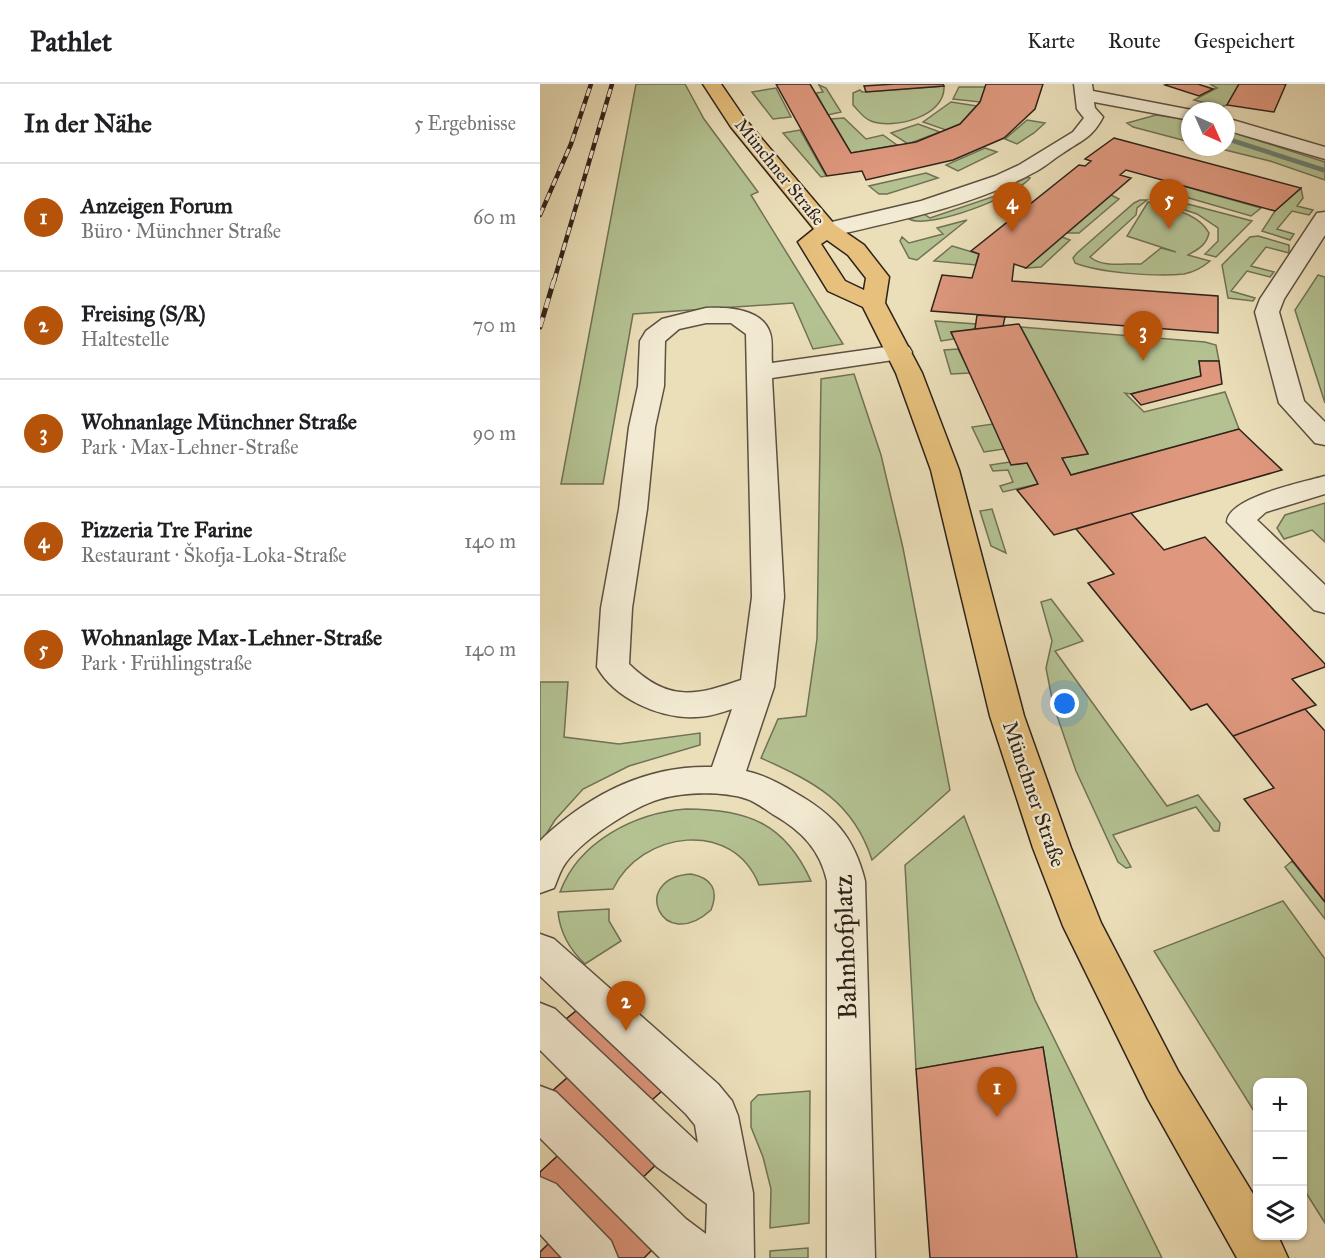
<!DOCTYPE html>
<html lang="de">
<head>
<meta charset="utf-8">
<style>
	:root { --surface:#fff; --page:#f6f6f6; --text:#202124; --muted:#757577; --line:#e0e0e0; --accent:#b45309 }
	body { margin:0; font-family:"IM FELL Great Primer",serif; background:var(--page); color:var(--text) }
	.controls { position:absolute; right:18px; bottom:18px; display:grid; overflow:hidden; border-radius:12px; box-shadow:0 2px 4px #0004 }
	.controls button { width:54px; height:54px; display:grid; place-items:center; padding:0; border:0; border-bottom:2px solid var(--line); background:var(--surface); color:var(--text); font:30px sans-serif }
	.compass { position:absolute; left:641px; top:18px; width:54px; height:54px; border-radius:50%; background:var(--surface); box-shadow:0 2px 4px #0004; rotate:135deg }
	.you { position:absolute; left:525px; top:620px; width:21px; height:21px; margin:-15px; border:4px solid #fff; border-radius:50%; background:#1a73e8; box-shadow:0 0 0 9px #1a73e833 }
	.badge { display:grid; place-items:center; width:39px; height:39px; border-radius:50%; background:var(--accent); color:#fff; font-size:20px; font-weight:700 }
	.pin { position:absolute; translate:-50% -50px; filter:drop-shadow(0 2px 3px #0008) }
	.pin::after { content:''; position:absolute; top:32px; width:21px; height:18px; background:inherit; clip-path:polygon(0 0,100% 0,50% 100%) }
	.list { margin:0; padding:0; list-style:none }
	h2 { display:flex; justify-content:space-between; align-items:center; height:78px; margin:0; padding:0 24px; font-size:26px }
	h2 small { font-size:20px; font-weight:400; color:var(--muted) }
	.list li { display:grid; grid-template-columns:39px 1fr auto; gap:18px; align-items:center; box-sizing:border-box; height:108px; padding:0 24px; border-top:2px solid var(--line) }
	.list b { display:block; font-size:22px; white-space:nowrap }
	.list p { margin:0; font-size:20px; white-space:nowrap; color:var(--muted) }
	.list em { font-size:20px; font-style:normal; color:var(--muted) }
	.icon { flex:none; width:33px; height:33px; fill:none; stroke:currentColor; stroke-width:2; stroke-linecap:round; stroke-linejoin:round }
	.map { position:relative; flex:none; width:785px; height:1174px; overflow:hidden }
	header { display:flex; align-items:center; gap:36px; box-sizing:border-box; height:84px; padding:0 30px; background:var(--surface); border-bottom:2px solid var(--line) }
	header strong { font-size:28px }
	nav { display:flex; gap:33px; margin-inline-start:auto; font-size:21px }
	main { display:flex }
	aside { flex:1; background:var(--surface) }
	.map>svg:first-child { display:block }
</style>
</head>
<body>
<header>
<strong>Pathlet</strong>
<nav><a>Karte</a><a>Route</a><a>Gespeichert</a></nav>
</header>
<main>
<aside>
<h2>In der Nähe<small>5 Ergebnisse</small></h2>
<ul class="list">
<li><span class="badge">1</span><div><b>Anzeigen Forum</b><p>Büro · Münchner Straße</p></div><em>60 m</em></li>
<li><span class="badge">2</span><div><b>Freising (S/R)</b><p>Haltestelle</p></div><em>70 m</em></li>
<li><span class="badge">3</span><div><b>Wohnanlage Münchner Straße</b><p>Park · Max-Lehner-Straße</p></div><em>90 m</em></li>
<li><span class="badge">4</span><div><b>Pizzeria Tre Farine</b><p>Restaurant · Škofja-Loka-Straße</p></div><em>140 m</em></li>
<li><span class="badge">5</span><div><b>Wohnanlage Max-Lehner-Straße</b><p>Park · Frühlingstraße</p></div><em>140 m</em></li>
</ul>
</aside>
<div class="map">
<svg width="785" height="1174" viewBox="0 0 785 1174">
	<rect width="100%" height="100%" fill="#ebdfb9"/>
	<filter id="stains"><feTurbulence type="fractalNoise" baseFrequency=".00333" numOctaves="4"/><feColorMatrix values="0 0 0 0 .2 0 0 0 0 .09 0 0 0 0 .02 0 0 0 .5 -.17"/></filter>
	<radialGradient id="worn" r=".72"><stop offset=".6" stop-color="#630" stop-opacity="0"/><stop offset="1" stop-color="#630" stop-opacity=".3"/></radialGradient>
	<path fill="#b4c292" stroke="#707256" stroke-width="1.5" d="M96 0H145L164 35 218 108 211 111 303 260 273 265 253 219 93 230 63 400H21Z
		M670 0H699L687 21 681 23 654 16 677 4Z
		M279 1 286 4 301 28 288 31 276 9 283 8Z
		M404 2C406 32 354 46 331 37 323 34 319 27 313 21V9L320 6 322 8Z
		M419 3H446L440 18 413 15Z
		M236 4 251 33 233 35 212 8Z
		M411 18 437 22 420 40 406 46 383 38Z
		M616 31 650 36V58L593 43 587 39Z
		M304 34 326 55 343 51 357 61 311 69 291 35Z
		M487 36 505 39 494 49 477 60 465 55Z
		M378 40 400 48 368 60 351 49Z
		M260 46 286 92 281 93 243 49Z
		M686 46 785 78V96L730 77 673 63H686Z
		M445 64 457 68 418 87 406 81Z
		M386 89 398 94 347 110H339L329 102Z
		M488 93 490 94C476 112 389 146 369 135L384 130 390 134 470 107V101Z
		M643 102 721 124 711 132 642 112 638 108Z
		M761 104 763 114 757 122 773 126 769 131 752 127 737 145 754 150 750 156 722 147 735 127Z
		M571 111 579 115 539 149H527Z
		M625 114 712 137 676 173 665 170 678 157V144L657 130 621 118Z
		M600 116H607L597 124 596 131 550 173C563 184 585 179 601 180L621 164 636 168 587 152 608 118C629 125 658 128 669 149 666 162 658 165 648 171L670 177C662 184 654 188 644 190 618 193 560 189 535 179L533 174 537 169 594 119Z
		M427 136 377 176 369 174 360 157 362 153 369 159 403 150 397 144Z
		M718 152 749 161V169L726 163 711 182 734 188 730 193 707 187 691 207 715 214 713 217 688 214 682 181 710 153Z
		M522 153 530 156 501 183 486 184Z
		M412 162 439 170 436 181 394 177Z
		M778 191 785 193V319L755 226Z
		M395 237 436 240 435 245 411 249 414 255 401 257Z
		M481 243 665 258 676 261 679 277H659L661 292 591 310 585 309 604 328 685 308 699 345 531 391 522 374 548 370Z
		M418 265 430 289 411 290 404 266Z
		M314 290 341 371 363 464 410 706 332 776C313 717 274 698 221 674L238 635 266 632 277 555 281 295Z
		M453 340 464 365 444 368 432 343Z
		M470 378 487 379 498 400 463 408 460 402 473 398 468 386 453 387 450 381Z
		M785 419V458L772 446 744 455 737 444 745 431Z
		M452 425 466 469 451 462 440 427Z
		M511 515 543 557 515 567 627 722 658 711 680 739 679 747H674L656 723 573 751 591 783 586 784 578 778 536 687 513 620 506 584 512 557 501 518Z
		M0 598H28L24 653 79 660 160 649V661L89 682 43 705 15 736 0 760Z
		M146 725C207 725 245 739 271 797L219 801C193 734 101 747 73 805L20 808C39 757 95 729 146 725Z
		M424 732 495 916 622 1174H537L503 963 376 985 365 781Z
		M752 777 785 818V835L745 783Z
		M151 790C172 794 179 806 171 826 121 871 89 794 151 790Z
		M743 817 785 875V1139L763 1104 762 998H718L717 1032 614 867Z
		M69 825V837L81 857 45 880C30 866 20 849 18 828Z
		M270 1007 269 1139 230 1144 231 1105 223 1073 211 1043V1018L218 1011Z
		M268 1164V1174H230V1167Z"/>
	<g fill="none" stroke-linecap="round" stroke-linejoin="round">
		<path fill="#6d7f73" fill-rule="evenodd" d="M686 52 785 84V89L686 57Z"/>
	</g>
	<path fill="#df987e" stroke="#2d221a" stroke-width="1.5" d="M236 0H270L311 69 376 58 420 40 440 18 446 0H503L495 25 464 54 413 76 326 96 322 87 287 92Z
		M355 0H403L404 2 326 8 324 2Z
		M628 0H658L673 5 659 12 625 1Z
		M699 0H746L734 28 687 21Z
		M574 54 761 104 735 127 586 86 580 91 591 94 486 184 474 180 472 197 678 212V249L391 227 402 191 432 194 439 170 431 167 539 81 545 82 551 77 545 75Z
		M437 231 465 233 463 242 435 245Z
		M479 240 548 370 522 374 531 391 699 345 742 386 514 451 477 406 498 400 487 379 471 381 411 248Z
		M659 277H679L682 300 601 321 591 310 661 292Z
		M591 429 624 466 665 453 785 580V583L752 595 776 621 693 652 667 620 651 626 548 499 574 490 536 445Z
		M765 625 785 647V818L704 715 734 704 693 652Z
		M47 918 133 997 102 1025 16 943Z
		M503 963 537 1174H390L376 985Z
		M36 986 125 1072 93 1103 4 1014Z
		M27 1063 121 1157 104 1174H70L0 1100V1088Z
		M15 1153 35 1174H0V1168Z"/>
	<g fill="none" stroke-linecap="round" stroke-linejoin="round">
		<defs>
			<path id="minor" d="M534 0H552L553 7 657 27H650V36L554 18 555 24 563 33C552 54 542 56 523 69 513 75 504 84 493 89 430 123 356 137 287 153L279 151 276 146 279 141 381 117 455 92 479 81 533 48 544 34 537 25Z
				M686 34 785 63V75L686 46Z
				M785 128V151L744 215 739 228 764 317 785 338V361L775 359 739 319 715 228 720 215 777 129Z
				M166 224C186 223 222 224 230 249 233 257 231 270 232 279L360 261 369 263 372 268 369 273 360 275 232 294 244 513 234 603 206 687C224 691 239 699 254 708 293 730 314 752 325 797L335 1174H287V797C280 766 262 747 234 731 226 726 216 718 207 715 182 707 145 708 120 715 92 723 38 758 23 783 19 790 17 797 14 804L0 809V757L5 752C52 709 108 681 172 683L192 625C180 629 169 633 156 633 120 635 75 615 57 583L61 524 79 425 89 343 98 302 100 257 106 247 122 235ZM166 239H191L206 250 212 513 201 596C155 612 128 618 89 580L92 524 107 425 115 343 124 302 125 257 139 245Z
				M785 392V410L726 428 717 436 785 501V529L774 526 687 438C688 413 764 398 785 392Z
				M0 850 14 855 178 1000 192 1017 198 1032 213 1109 214 1174H120L0 1054V1002L16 1008 146 1135 166 1150 167 1120 117 1083 0 966V919L15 925 158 1059 155 1041 146 1030 0 892Z
				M0 1093 16 1100 71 1157 78 1174H22L0 1150Z"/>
			<path id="major" d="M163 0H181L205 35 295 141 324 161 349 193 345 219 382 289 419 386 484 632 531 764 561 839 638 987 718 1118V1152H738L748 1174H697L608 1015 523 842 493 764 450 632 391 386 356 289 323 223 288 207 258 158 274 145 191 43ZM287 156 308 171 326 194 324 206 305 197 281 160Z"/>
		</defs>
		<use href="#minor" stroke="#5c5142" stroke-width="3"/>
		<use href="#major" stroke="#2d221a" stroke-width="3"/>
		<use href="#minor" fill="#f2ead2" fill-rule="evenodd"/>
		<use href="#major" fill="#e6c07c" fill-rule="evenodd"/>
		<defs>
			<path id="rail-far1" d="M0 131 31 60 51 0
				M14 197 72 0"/>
			<path id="rail" d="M0 243 14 196"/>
		</defs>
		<use href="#rail-far1" stroke="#2d221a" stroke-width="4.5"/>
		<use href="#rail" stroke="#2d221a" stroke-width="5"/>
		<use href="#rail-far1" stroke="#f2ead2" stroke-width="3" stroke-dasharray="8" stroke-linecap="butt"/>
		<use href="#rail" stroke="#f2ead2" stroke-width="4" stroke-dasharray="10" stroke-linecap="butt"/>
	</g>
	<g text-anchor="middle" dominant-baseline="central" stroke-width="4.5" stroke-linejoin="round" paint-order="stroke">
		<g font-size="18" fill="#2d221a" stroke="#f2ead2">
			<text transform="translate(240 88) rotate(51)">Münchner Straße</text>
		</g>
		<g font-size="21" fill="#2d221a" stroke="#f2ead2">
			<text transform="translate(494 710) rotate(71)">Münchner Straße</text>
		</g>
		<g font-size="26" fill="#2d221a" stroke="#f2ead2">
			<text transform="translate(305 863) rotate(-92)">Bahnhofplatz</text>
		</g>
	</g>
	<rect width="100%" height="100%" filter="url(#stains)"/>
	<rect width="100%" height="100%" fill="url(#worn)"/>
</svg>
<div class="controls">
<button>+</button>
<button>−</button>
<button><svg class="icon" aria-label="layers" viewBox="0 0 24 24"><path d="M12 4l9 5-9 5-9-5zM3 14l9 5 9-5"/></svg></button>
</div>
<svg class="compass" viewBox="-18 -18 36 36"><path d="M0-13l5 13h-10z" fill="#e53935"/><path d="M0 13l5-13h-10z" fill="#757577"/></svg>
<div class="you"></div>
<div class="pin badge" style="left:457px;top:1033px">1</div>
<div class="pin badge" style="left:86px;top:947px">2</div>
<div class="pin badge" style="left:603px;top:277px">3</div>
<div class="pin badge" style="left:472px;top:148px">4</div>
<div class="pin badge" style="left:629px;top:145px">5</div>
</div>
</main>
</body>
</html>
